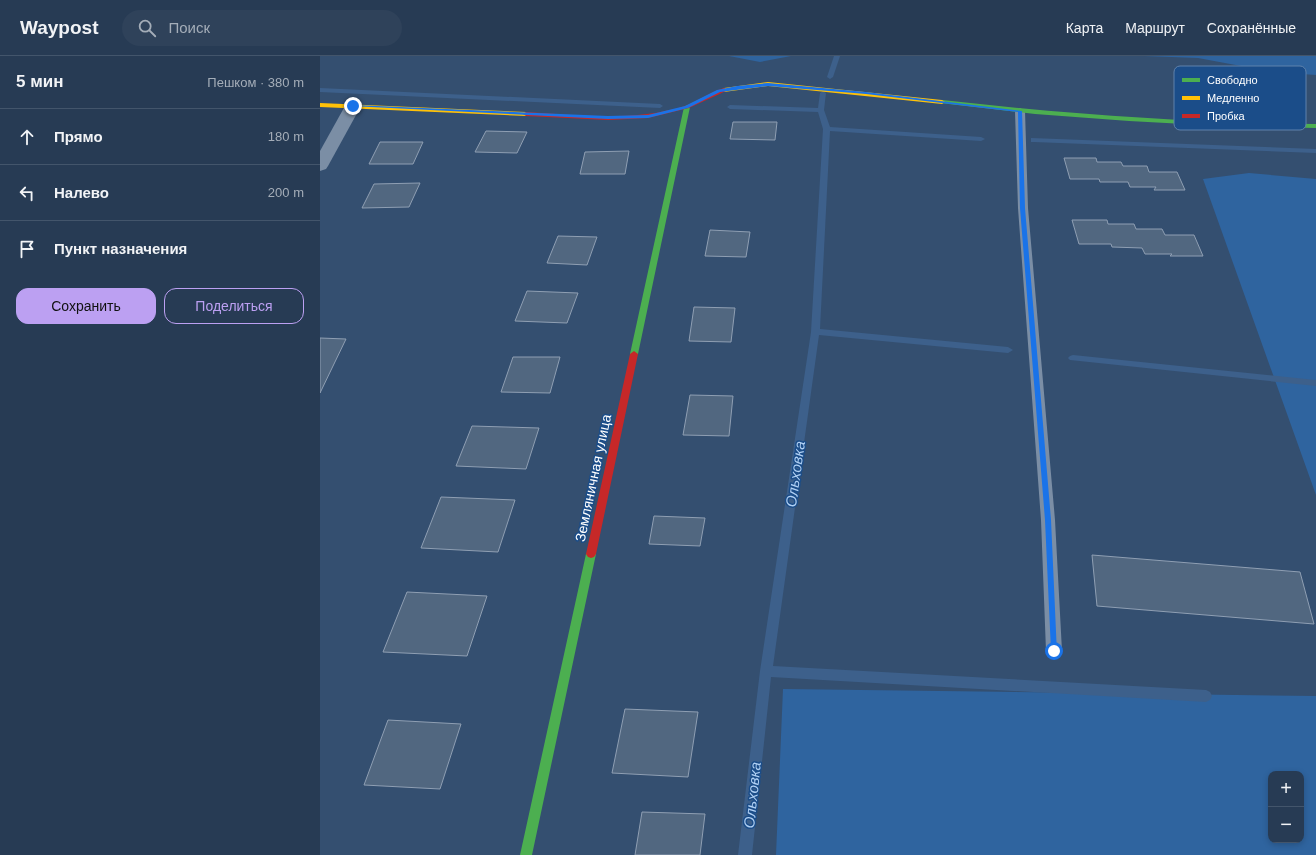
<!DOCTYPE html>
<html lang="ru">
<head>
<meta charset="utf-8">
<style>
	:root { --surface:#273b54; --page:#2f425a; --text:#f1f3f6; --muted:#a4adb8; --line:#43556b; --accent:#bca0f2 }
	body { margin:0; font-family:Helvetica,sans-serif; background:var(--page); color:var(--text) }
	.controls { position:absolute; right:12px; bottom:12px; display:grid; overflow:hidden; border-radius:8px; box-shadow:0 2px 6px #0003 }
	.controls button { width:36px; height:36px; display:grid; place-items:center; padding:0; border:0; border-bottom:1px solid var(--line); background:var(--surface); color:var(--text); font:20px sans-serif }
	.stop { position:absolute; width:12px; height:12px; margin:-9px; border:3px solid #1a73e8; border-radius:50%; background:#fff }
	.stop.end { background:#1a73e8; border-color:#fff; box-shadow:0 1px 4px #0008 }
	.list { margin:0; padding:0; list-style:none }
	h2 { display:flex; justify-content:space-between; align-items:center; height:52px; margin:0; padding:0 16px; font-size:17px }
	h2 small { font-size:13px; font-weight:400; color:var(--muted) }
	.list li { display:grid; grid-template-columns:26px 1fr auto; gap:12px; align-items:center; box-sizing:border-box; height:56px; padding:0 16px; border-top:1px solid var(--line) }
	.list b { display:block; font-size:15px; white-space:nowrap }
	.list em { font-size:13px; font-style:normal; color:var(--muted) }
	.actions { display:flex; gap:8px; padding:12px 16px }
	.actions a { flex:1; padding:9px 0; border:1px solid var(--accent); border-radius:12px; text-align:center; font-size:14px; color:var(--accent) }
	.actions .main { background:var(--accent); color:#111 }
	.icon { flex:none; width:22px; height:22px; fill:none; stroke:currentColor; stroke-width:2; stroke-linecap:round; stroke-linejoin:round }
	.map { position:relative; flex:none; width:996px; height:799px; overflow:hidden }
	header { display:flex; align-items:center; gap:24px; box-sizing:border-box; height:56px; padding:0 20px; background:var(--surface); border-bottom:1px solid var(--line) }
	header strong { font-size:19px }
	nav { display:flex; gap:22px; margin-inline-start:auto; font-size:14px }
	.search { width:280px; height:36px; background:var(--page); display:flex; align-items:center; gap:10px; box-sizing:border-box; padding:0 14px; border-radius:22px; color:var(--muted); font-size:15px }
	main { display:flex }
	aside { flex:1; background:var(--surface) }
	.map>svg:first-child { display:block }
</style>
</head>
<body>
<header>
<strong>Waypost</strong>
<div class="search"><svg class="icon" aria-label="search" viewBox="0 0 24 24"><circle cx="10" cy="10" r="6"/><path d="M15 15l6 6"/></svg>Поиск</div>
<nav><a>Карта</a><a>Маршрут</a><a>Сохранённые</a></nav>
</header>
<main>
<aside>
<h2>5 мин<small>Пешком · 380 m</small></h2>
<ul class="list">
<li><svg class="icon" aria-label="ahead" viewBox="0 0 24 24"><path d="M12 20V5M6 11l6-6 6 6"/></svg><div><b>Прямо</b></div><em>180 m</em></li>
<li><svg class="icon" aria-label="left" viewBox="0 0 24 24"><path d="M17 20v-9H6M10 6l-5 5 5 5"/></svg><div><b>Налево</b></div><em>200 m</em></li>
<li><svg class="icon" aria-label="arrive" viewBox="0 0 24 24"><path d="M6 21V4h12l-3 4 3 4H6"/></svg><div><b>Пункт назначения</b></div></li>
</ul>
<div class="actions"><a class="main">Сохранить</a><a>Поделиться</a></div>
</aside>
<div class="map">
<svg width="996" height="799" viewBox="0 0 996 799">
	<rect width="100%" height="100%" fill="#344f70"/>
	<path fill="#2f649f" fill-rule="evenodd" d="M409 0H471L440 6Z
		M824 0H996V19L953 16 878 2Z
		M929 117 996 123V439L883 123Z
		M463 633 996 640V799H456ZM951 718H981V784H951Z"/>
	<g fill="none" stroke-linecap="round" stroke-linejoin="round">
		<path fill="#3d608b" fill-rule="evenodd" d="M514 0H520L513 21 510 23 507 21Z
			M0 32 340 48 343 50 340 52 0 36Z
			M503 35 506 37 504 54 510 71 661 81 665 83 661 85 510 75 500 273 688 291 693 294 688 297 499 279 453 610 886 634 890 636 892 640 890 644 886 646 451 621 432 799H418L440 615 491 276 503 73 498 56 410 53 407 51 410 49 498 52 500 37Z
			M711 82 996 93V97L714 86H711Z
			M753 299 996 324V330L750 304 748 302 750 300Z"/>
	</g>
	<path fill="#516780" stroke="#8f9fb3" d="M413 66H457L455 84 410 83Z
		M166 75 207 76 197 97 155 96Z
		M60 86H103L93 108H49Z
		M309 95 305 118H260L265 96Z
		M744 102H776L777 106H801L803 110H827L829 116H857L865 134H834L836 131H810L808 126H780L779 123H750Z
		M100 127 89 151 42 152 54 128Z
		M752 164H787L788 168H814L816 173H842L845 179H874L883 200H850L852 198H825L822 192 792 191 791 188H759Z
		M390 174 430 176 426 201 385 200Z
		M238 180 277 181 267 209 227 207Z
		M207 235 258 237 247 267 195 265Z
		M374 251 415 252 411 286 369 285Z
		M0 282 26 283 0 337Z
		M193 301H240L230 337 181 336Z
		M370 339 413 340 409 380 363 379Z
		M152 370 219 372 206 413 136 410Z
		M121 441 195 444 178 496 101 492Z
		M334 460 385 462 380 490 329 488Z
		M772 499 980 516 994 568 777 550Z
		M87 536 167 540 147 600 63 596Z
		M305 653 378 656 368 721 292 717Z
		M68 664 141 668 120 733 44 729Z
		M322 756 385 758 380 799H315Z"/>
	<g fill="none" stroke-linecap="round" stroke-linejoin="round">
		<path fill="#7b8ea5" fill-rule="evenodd" d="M700 52 705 55 708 152 735 464 742 595 739 600 734 602 729 600 726 595 721 464 698 152 695 55Z"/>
		<path fill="#7b8ea5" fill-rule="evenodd" d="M33 45 38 47 41 50 8 110 6 113 0 115V95L25 50 28 47Z"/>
		<path fill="#4caf50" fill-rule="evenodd" d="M622 44C746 58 871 67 996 68V72L902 70 809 65 715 58 620 47V45Z
			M367 49 370 51 318 298 314 301 310 298 364 51Z
			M271 494 274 495 276 498 212 799H200L266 498 268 495Z"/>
		<path fill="#ffc107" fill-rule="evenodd" d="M448 26 622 44 625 46 622 48 448 30 404 36 401 34 404 32Z
			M0 47 206 56 209 58 206 60 0 51Z"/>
		<path fill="#c62828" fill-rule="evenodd" d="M404 32 406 33V35L369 52 328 62 288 64 206 60 203 58 206 56C258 59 314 66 365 50 378 45 390 36 404 32Z
			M314 295 318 298 276 498 274 501 271 502 268 501 266 498 310 298Z"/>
	</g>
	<path fill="#1a73e8" d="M448 27 546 36 702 55 705 152 731 464 737 598 734 599 731 595 725 464 700 152 698 56 546 38 448 30 400 36 368 52 328 62 288 63 31 50 33 49 288 60 328 59 365 50 397 34 417 30Z"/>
	<g text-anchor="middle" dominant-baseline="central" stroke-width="3" stroke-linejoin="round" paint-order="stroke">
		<g font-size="14" fill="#fff" stroke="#1b4d89">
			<text transform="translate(273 422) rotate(-78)">Земляничная улица</text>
		</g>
		<g font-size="15" font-style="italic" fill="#b0d0f4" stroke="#1b4d89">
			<text transform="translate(475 418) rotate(-82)">Ольховка</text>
			<text transform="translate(432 739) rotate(-84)">Ольховка</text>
		</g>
	</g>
	<rect x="854" y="10" width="132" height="64" rx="6" fill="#1b4d89" stroke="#5f82ac" stroke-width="1"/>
	<rect x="862" y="22" width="18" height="4" fill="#4caf50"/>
	<rect x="862" y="40" width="18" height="4" fill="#ffc107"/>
	<rect x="862" y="58" width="18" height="4" fill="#c62828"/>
	<g font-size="11" fill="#fff">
		<text x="887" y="28">Свободно</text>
		<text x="887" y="46">Медленно</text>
		<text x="887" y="64">Пробка</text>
	</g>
</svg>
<div class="controls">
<button>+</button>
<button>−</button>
</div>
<div class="stop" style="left:734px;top:595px"></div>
<div class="stop end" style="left:33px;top:50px"></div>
</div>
</main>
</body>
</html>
